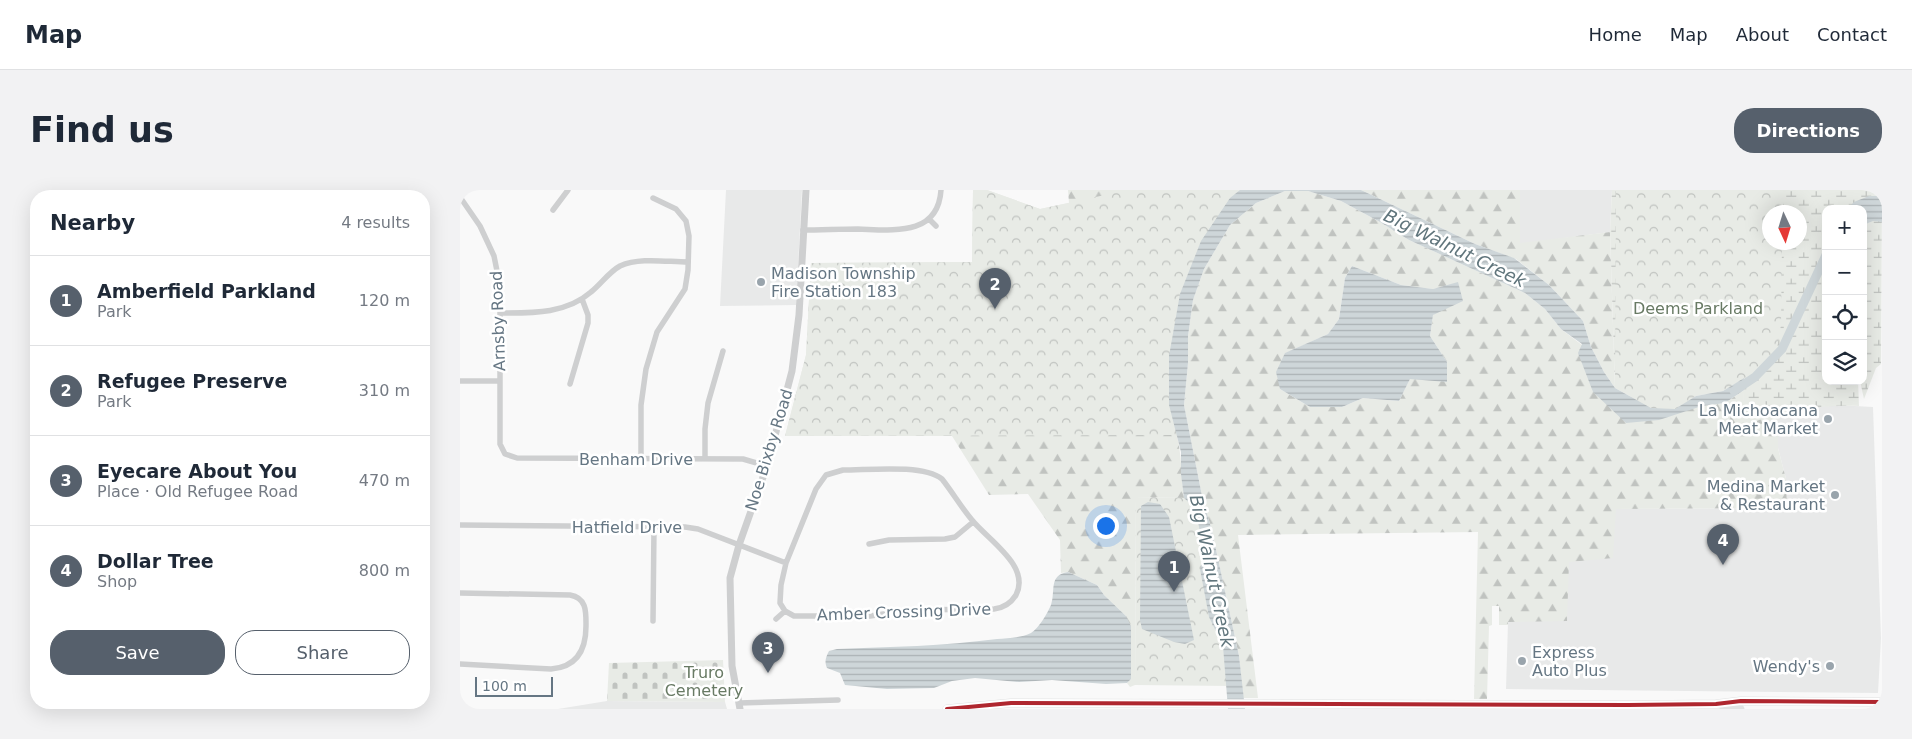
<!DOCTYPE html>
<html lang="en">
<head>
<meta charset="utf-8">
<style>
	:root { --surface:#fff; --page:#f2f2f3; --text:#1f2937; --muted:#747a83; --line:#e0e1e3; --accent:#56606c }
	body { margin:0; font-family:"DejaVu Sans",sans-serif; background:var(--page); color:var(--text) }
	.controls { position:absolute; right:15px; top:15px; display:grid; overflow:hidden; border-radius:10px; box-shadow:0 5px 20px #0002 }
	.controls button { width:45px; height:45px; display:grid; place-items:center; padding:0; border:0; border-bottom:1px solid var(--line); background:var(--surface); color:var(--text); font:25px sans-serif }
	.compass { position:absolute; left:1302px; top:15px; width:45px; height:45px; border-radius:50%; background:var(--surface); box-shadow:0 5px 20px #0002; rotate:176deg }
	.scale { position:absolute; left:15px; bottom:12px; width:78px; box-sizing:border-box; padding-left:5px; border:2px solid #657683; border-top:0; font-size:14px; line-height:18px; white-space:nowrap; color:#657683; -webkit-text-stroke:4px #fff; paint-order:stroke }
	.you { position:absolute; left:645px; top:335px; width:18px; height:18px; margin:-12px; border:4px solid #fff; border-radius:50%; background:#1a73e8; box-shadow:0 0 0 8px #1a73e833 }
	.badge { display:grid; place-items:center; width:32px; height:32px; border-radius:50%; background:var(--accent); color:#fff; font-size:16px; font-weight:700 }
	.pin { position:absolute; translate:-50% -41px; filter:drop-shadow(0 1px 2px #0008) }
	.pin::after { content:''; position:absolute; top:26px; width:18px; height:15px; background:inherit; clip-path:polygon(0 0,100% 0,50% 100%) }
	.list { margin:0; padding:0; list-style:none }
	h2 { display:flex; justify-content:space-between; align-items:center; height:65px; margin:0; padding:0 20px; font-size:21px }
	h2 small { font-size:16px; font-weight:400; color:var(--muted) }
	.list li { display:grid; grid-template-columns:32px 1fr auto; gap:15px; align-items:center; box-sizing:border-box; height:90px; padding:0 20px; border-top:1px solid var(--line) }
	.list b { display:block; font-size:19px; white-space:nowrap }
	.list p { margin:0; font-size:16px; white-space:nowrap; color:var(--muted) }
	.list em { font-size:16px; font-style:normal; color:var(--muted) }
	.actions { display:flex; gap:10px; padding:15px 20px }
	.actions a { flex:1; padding:11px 0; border:1px solid var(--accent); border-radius:20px; text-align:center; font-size:18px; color:var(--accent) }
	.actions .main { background:var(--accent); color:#fff }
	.icon { flex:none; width:28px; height:28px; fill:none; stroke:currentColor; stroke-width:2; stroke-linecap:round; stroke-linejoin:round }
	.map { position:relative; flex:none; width:1422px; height:519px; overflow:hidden; border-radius:20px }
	header { display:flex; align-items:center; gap:30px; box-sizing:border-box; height:70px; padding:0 25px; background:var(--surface); border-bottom:1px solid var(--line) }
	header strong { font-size:24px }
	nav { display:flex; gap:28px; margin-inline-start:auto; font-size:18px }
	.intro { display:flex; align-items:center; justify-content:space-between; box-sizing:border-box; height:120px; padding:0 30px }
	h1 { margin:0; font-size:35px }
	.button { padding:12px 22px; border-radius:20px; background:var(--accent); color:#fff; font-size:18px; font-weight:700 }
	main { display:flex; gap:30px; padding:0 30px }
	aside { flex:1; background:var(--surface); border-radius:20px; box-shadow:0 5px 20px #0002 }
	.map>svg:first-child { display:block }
</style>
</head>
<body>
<header>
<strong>Map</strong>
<nav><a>Home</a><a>Map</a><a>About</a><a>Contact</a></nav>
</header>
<div class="intro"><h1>Find us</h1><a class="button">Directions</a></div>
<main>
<aside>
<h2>Nearby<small>4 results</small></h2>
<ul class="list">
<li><span class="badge">1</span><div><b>Amberfield Parkland</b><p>Park</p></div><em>120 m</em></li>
<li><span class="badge">2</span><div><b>Refugee Preserve</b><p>Park</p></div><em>310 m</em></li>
<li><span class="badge">3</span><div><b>Eyecare About You</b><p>Place · Old Refugee Road</p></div><em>470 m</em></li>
<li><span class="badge">4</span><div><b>Dollar Tree</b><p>Shop</p></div><em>800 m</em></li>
</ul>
<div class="actions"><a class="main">Save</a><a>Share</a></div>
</aside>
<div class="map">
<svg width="1422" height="519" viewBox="0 0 1422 519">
	<defs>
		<pattern id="forest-firs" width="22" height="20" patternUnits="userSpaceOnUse" patternTransform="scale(1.25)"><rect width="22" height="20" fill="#e8ebe6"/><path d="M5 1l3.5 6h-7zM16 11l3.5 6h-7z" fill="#c0c3c0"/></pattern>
		<pattern id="wetland-marsh" width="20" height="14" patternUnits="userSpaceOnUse" patternTransform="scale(1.25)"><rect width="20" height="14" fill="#e8ebe6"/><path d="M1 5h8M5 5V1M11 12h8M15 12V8" fill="none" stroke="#c0c3c0"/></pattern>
		<pattern id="cemetery-stones" width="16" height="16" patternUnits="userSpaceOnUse" patternTransform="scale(1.25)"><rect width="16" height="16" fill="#e8ebe6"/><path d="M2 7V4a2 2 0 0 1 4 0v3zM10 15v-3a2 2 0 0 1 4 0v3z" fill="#c0c3c0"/></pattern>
		<pattern id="park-crowns" width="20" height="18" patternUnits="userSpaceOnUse" patternTransform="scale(1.25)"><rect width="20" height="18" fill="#e8ebe6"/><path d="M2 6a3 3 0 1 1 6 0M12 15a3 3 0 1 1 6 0" fill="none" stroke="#c0c3c0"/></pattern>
		<pattern id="water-rules" width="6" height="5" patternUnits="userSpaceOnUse" patternTransform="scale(1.25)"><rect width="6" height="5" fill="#ced6d9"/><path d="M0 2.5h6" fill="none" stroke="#abb2b5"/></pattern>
	</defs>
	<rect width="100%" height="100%" fill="#f9f9f9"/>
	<path fill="#e8e9e9" d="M266 0H342L336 115 260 116Z
		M1060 0H1152L1150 42 1060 54Z
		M1376 215 1413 217 1421 448 1418 503 1046 499 1048 432 1109 372 1156 319 1327 318 1326 289 1318 258V223L1344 218Z
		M147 511 265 512 267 519H98Z"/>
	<path fill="url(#forest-firs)" fill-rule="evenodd" d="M513 0H527L580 19 609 13 608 0H780L720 104 718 245 717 246C722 266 721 287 724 308L676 307 675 495 670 497 667 493 671 489 666 426 644 405 637 395 608 382 601 383 600 350 568 304 529 305 492 246H325L346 165 351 73 512 72Z
		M901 0H1060V53L1150 42 1155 198 1144 182 1131 157 1123 131 1089 95 1056 69 1015 54Z
		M825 1H848L881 11 920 32 949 50 1065 103 1085 119 1101 139 1122 155 1133 202 1242 216 1265 213 1284 200 1283 237 1318 219V258L1326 289 1327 318 1156 319 1153 368 1109 372 1107 431 1048 432V435H1039V416H1032V435L1029 436 1027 509H1014L1018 342 778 345 798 508H783L779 466 752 341 742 306 724 215 728 173V146L733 110 744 79 770 35 796 13ZM892 76 941 95 973 99 998 93 973 125 970 146 987 172 950 189 939 211 903 208 882 217H850L820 199 826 163 868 144 879 129 885 88Z"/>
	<path fill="url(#wetland-marsh)" fill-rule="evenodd" d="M1152 0H1409L1422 3 1421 174 1416 178 1404 209 1400 191H1403V19H1366V191H1398L1399 216C1371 215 1345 218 1318 223V219L1314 224 1282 237 1284 189 1155 198 1150 42ZM1310 22H1340V52H1310Z"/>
	<path fill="url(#cemetery-stones)" d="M263 470 265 512 147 511 149 473Z"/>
	<path fill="url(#park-crowns)" d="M513 0H527L580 19 668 0H781L726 95 718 245 325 246 346 165 351 73 512 72Z
		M1156 0H1323V22H1310V52L1322 53 1321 135 1317 158 1292 184 1263 201 1236 206 1215 221 1191 218 1155 198Z
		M676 307 735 308 772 496 675 495Z"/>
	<path fill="url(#water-rules)" d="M780 0H901L1015 54 1054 68 1089 95 1123 131 1131 157 1144 182 1155 198 1191 218 1215 219 1236 206 1263 201 1284 188V200L1265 213 1242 216 1199 230 1166 233 1133 202 1118 163 1122 154 1101 139 1085 119 1065 103 949 50 920 32 881 11 848 1H825L796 13 770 35 744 79 733 110 728 146V173L724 215 742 306 752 341 779 466 785 519H768L763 456 749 427 740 379 745 365 735 318 724 308 721 284V262L709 215V166L720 104 741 51 770 8Z
		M1409 6H1422V32L1413 31 1403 35V19H1387L1394 12Z
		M892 76 941 95 973 99 998 92 1003 111 973 125 970 146 987 172V192L950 189 939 211 903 208 882 217H850L820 199 816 182 825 163 868 144 879 129 885 88Z
		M688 312 700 314 709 327 734 450 725 454 714 452 682 439 680 430 681 316Z
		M608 382 637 395 644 405 666 426 671 436V489L667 493 646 494 592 490 559 492 515 488 492 491 474 498 427 499 385 495 380 483 367 478C364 471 366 467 369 461L377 459C430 457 484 456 537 449 548 448 561 448 571 443 579 438 587 424 591 415 596 401 588 385 608 382Z"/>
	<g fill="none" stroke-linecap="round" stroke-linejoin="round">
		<path stroke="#ced6d9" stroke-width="9" d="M1274 201 1295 187 1322 159 1366 65"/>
		<path stroke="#cecfd0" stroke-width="5.5" d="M0 7 20 36 34 66 38 86 40 105V254L45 264 57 268 283 269 307 276
			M93 20 108 0
			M469 29 476 36
			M343 40C361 40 380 39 398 39 432 40 478 47 481 0
			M40 123C72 123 106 124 131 102 141 94 149 82 160 76 180 67 207 72 228 72
			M0 191H40
			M110 194 128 133V125L122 109
			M181 269V215L186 179 197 142 225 99 228 80 229 46 226 31 216 19 193 8
			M245 269V239L248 213 263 161
			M383 280C410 280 462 274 482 289 493 303 501 317 512 330 528 350 571 376 556 405 551 413 543 418 534 419L451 420 410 426H334L325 421 320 413 321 395 326 373 356 299 366 285Z
			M0 335 225 337 238 339 326 373
			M409 354 429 350 485 349 495 347 513 332
			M0 403 110 405C127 408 126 422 126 436 126 460 117 477 91 479L0 474
			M316 429 325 421
			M193 431 194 337
			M279 513 378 510"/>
		<path stroke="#cecfd0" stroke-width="7" d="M280 519 272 476 270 388 279 355 307 276 332 181 339 125 346 0"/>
		<path stroke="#e1e2e2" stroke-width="9" d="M1263 516 1280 519
			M487 519 551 513 1168 515 1256 514 1281 511 1422 512"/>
		<defs>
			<path id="bus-1" d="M487 519 551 513 1168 515 1256 514 1281 511 1422 512"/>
		</defs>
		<use href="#bus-1" stroke="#fff" stroke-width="8"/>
		<use href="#bus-1" stroke="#af272f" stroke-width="4"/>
	</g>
	<g fill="#99a4ac" stroke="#fff" stroke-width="2">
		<circle cx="301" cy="92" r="5"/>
		<circle cx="1368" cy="229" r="5"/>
		<circle cx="1375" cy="305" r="5"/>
		<circle cx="1062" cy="471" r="5"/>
		<circle cx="1370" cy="476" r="5"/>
	</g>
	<g text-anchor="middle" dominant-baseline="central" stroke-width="5" stroke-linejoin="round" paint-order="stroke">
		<g font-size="16" fill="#657683" stroke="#fff" text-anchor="end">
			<text x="311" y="83" text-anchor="start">Madison Township<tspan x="311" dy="18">Fire Station 183</tspan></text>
			<text x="1358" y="220">La Michoacana<tspan x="1358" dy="18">Meat Market</tspan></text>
			<text x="1365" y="296">Medina Market<tspan x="1365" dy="18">&amp; Restaurant</tspan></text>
			<text x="1072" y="462" text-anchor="start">Express<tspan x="1072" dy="18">Auto Plus</tspan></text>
			<text x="1360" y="476">Wendy's</text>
		</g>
		<g font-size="16" fill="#687a64" stroke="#fff">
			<text x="1238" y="118">Deems Parkland</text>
			<text x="244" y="482">Truro<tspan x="244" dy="18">Cemetery</tspan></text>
		</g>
		<g font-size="16" fill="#657683" stroke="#fff">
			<text transform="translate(38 131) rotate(-92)">Arnsby Road</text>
			<text transform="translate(309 260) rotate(-73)">Noe Bixby Road</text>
			<text x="176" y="269">Benham Drive</text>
			<text x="167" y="337">Hatfield Drive</text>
			<text transform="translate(444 422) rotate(-2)">Amber Crossing Drive</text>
		</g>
		<g font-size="18" font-style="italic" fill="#60757c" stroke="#fff">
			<text transform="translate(995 58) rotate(26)">Big Walnut Creek</text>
			<text transform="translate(752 381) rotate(78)">Big Walnut Creek</text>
		</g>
	</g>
</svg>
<div class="controls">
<button>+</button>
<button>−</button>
<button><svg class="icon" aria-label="locate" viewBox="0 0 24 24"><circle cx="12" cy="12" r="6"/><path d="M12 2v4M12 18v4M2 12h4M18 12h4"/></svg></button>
<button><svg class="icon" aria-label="layers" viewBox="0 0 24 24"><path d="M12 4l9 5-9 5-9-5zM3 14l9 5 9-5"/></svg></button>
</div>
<svg class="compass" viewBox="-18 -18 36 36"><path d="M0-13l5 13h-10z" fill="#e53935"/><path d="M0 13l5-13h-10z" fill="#747a83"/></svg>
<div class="scale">100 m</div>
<div class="you"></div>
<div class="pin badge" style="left:714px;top:402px">1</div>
<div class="pin badge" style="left:535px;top:119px">2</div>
<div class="pin badge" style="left:308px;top:483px">3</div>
<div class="pin badge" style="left:1263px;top:375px">4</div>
</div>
</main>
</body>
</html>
